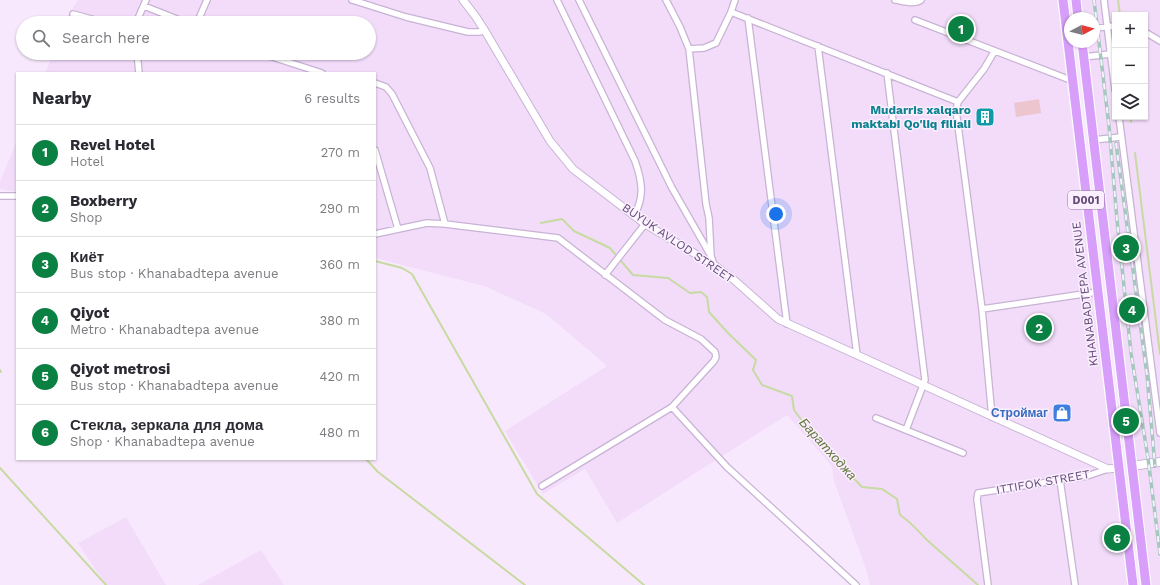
<!DOCTYPE html>
<html lang="en">
<head>
<meta charset="utf-8">
<style>
	:root { --surface:#fff; --page:#f7f7f7; --text:#2b2b33; --muted:#7c7c81; --line:#e1e1e2; --accent:#0b8043 }
	body { margin:0; font-family:"Work Sans",sans-serif; background:var(--page); color:var(--text) }
	.controls { position:absolute; right:12px; top:12px; display:grid; overflow:hidden; border-radius:0px; box-shadow:0 1px 3px #0004 }
	.controls button { width:36px; height:36px; display:grid; place-items:center; padding:0; border:0; border-bottom:1px solid var(--line); background:var(--surface); color:var(--text); font:20px sans-serif }
	.compass { position:absolute; left:1064px; top:12px; width:36px; height:36px; border-radius:50%; background:var(--surface); box-shadow:0 1px 3px #0004; rotate:83deg }
	.you { position:absolute; left:776px; top:214px; width:14px; height:14px; margin:-10px; border:3px solid #fff; border-radius:50%; background:#1a73e8; box-shadow:0 0 0 6px #1a73e833 }
	.badge { display:grid; place-items:center; width:26px; height:26px; border-radius:50%; background:var(--accent); color:#fff; font-size:13px; font-weight:700 }
	.pin { position:absolute; translate:-50% -50%; border:2px solid #fff; box-shadow:0 1px 4px #0006 }
	.list { margin:0; padding:0; list-style:none }
	h2 { display:flex; justify-content:space-between; align-items:center; height:52px; margin:0; padding:0 16px; font-size:17px }
	h2 small { font-size:13px; font-weight:400; color:var(--muted) }
	.list li { display:grid; grid-template-columns:26px 1fr auto; gap:12px; align-items:center; box-sizing:border-box; height:56px; padding:0 16px; border-top:1px solid var(--line) }
	.list b { display:block; font-size:15px; white-space:nowrap }
	.list p { margin:0; font-size:13px; white-space:nowrap; color:var(--muted) }
	.list em { font-size:13px; font-style:normal; color:var(--muted) }
	.icon { flex:none; width:22px; height:22px; fill:none; stroke:currentColor; stroke-width:2; stroke-linecap:round; stroke-linejoin:round }
	.map { position:relative; flex:none; width:1160px; height:585px; overflow:hidden }
	.search { position:absolute; background:var(--surface); box-shadow:0 1px 3px #0004; left:16px; top:16px; width:360px; height:44px; display:flex; align-items:center; gap:10px; box-sizing:border-box; padding:0 14px; border-radius:22px; color:var(--muted); font-size:15px }
	.panel { position:absolute; background:var(--surface); box-shadow:0 1px 3px #0004; left:16px; top:72px; width:360px; height:388px; border-radius:0px }
	.map>svg:first-child { display:block }
</style>
</head>
<body>
<div class="map">
<svg width="1160" height="585" viewBox="0 0 1160 585">
	<rect width="100%" height="100%" fill="#f8e8fd"/>
	<path fill="#f2dcfa" fill-rule="evenodd" d="M78 0H1057L1127 585H870L867 572 834 481 832 466 787 415 617 523 585 469 543 494 505 431 607 366 546 314 484 286 375 258V73H45L53 53H369V23H65L69 14Z
		M1076 0H1160V585H1146L1082 42H1094V18H1078ZM1115 15H1145V117H1115Z
		M17 140V192L0 189V182Z
		M126 517 166 585H106L78 543Z
		M261 550 284 585H198Z"/>
	<path fill="#ecc5ce" d="M1039 99 1041 113 1016 117 1014 103Z"/>
	<g fill="none" stroke-linecap="round" stroke-linejoin="round">
		<path stroke="#c7daa1" stroke-width="2" d="M1118 0 1120 15
			M1131 117V122
			M1135 153 1160 354
			M541 223 562 219 574 231 610 248 633 275 668 278 690 293 701 292 707 297 709 312 728 333 756 360 753 370 762 385 792 396 794 410 812 434 862 487 882 489 897 499 900 515C912 523 917 530 927 540 944 555 961 570 978 585
			M375 261 402 268 412 274 537 494 644 585
			M0 370 1 372
			M366 459 378 472 525 585
			M0 468 106 585"/>
		<defs>
			<path id="minor" d="M352 0 406 17 468 32H478L485 31
				M557 0 635 161C642 181 645 196 634 216
				M579 0 672 188 711 256 714 265
				M666 0 680 27 689 49 706 204 709 218 711 256
				M895 0C903 1 914 5 921 0
				M1104 0 1115 90
				M144 6 187 23
				M731 12 958 102
				M73 14 106 23
				M748 18 787 324
				M915 20 1073 81
				M136 23 146 0
				M197 23 207 0
				M1094 28 1115 26
				M1145 32 1160 41
				M818 46 857 355
				M689 49 704 48 716 43 731 12 735 0
				M137 53 139 73
				M260 53 322 73
				M1084 57 1110 54
				M887 73 925 380 906 430
				M375 83 386 87 392 94 430 168 445 224 558 238 665 320 701 339 715 352 716 357 714 361 672 407 542 486
				M1119 117 1160 433
				M1093 140 1121 137
				M375 150 398 229
				M0 196H17
				M375 234 427 223 445 224
				M605 275 645 224
				M982 309 1097 292
				M672 407 727 467 856 585
				M992 417 982 309 956 110 958 102 984 69 994 52
				M876 418 963 453
				M1060 480 1075 585
				M988 585 977 499 978 493 1087 476 1108 469"/>
			<path id="tertiary" d="M463 0 476 17 485 31 550 141 573 169 645 224 714 265 733 279 778 319 1108 469 1118 468"/>
			<path id="secondary" d="M1132 466 1160 462"/>
			<path id="trunk" d="M1063 0 1133 585
				M1076 0 1078 18
				M1082 42 1146 585"/>
		</defs>
		<use href="#minor" stroke="#c8b3d4" stroke-width="8"/>
		<use href="#tertiary" stroke="#c8b3d4" stroke-width="9"/>
		<use href="#secondary" stroke="#cdb4dc" stroke-width="10"/>
		<use href="#trunk" stroke="#fff" stroke-width="11"/>
		<use href="#minor" stroke="#fff" stroke-width="5.5"/>
		<use href="#tertiary" stroke="#fff" stroke-width="7"/>
		<use href="#secondary" stroke="#fff" stroke-width="8"/>
		<use href="#trunk" stroke="#d89ffa" stroke-width="9"/>
		<defs>
			<path id="rail" d="M1094 0 1109 126 1117 220 1131 353 1148 458 1160 554
				M1116 143 1147 375 1155 466"/>
		</defs>
		<use href="#rail" stroke="#a5c8be" stroke-width="3.5"/>
		<use href="#rail" stroke="#fbefff" stroke-width="2" stroke-dasharray="6" stroke-linecap="butt"/>
	</g>
	<defs>
		<symbol id="building-square" viewBox="-11 -11 22 22"><rect x="-9" y="-9" width="18" height="18" rx="4" fill="#0f9aa8" stroke="#fbefff"/><path d="M-4-6H4V6H1V3H-1V6H-4ZM-2.5-4.3h1.7v1.8h-1.7ZM.8-4.3h1.7v1.8H.8ZM-2.5-1h1.7V.8h-1.7ZM.8-1h1.7V.8H.8Z" fill="#fff"/></symbol>
		<symbol id="shop-square" viewBox="-11 -11 22 22"><rect x="-9" y="-9" width="18" height="18" rx="4" fill="#3f7fe0" stroke="#fbefff"/><path d="M-5-2.5h2.3a2.7 3.5 0 0 1 5.4 0H5L5.5 6h-11ZM-1.5-2.5h3a1.5 2.3 0 0 0-3 0Z" fill="#fff"/></symbol>
	</defs>
	<g fill-rule="evenodd">
		<use href="#building-square" x="974" y="106" width="22" height="22"/>
		<use href="#shop-square" x="1051" y="402" width="22" height="22"/>
	</g>
	<g text-anchor="middle" dominant-baseline="central" stroke-width="3" stroke-linejoin="round" paint-order="stroke">
		<rect fill="#fbefff" stroke="#917ca0" stroke-width="1" x="1068" y="191" width="36" height="18" rx="3"/>
		<g font-size="11" font-weight="bold" fill="#634b78">
			<text x="1086" y="200">D001</text>
		</g>
		<g font-size="12" font-weight="bold" fill="#0d838f" stroke="#fbefff" text-anchor="end">
			<text x="971" y="110">Mudarris xalqaro<tspan x="971" dy="14">maktabi Qo'liq filiali</tspan></text>
		</g>
		<g font-size="12" fill="#634b78" stroke="#fbefff">
			<text transform="translate(678 243) rotate(34)">BUYUK AVLOD STREET</text>
			<text transform="translate(1085 294) rotate(-97)">KHANABADTEPA AVENUE</text>
			<text transform="translate(1043 482) rotate(-10)">ITTIFOK STREET</text>
		</g>
		<g font-size="12" font-weight="bold" fill="#366cbe" stroke="#fbefff" text-anchor="end">
			<text x="1048" y="413">Строймаг</text>
		</g>
		<g font-size="13" font-style="italic" fill="#62763a" stroke="#fbefff">
			<text transform="translate(828 449) rotate(48)">Баратходжа</text>
		</g>
	</g>
</svg>
<div class="controls">
<button>+</button>
<button>−</button>
<button><svg class="icon" aria-label="layers" viewBox="0 0 24 24"><path d="M12 4l9 5-9 5-9-5zM3 14l9 5 9-5"/></svg></button>
</div>
<svg class="compass" viewBox="-18 -18 36 36"><path d="M0-13l5 13h-10z" fill="#e53935"/><path d="M0 13l5-13h-10z" fill="#7c7c81"/></svg>
<div class="you"></div>
<div class="pin badge" style="left:961px;top:29px">1</div>
<div class="pin badge" style="left:1039px;top:328px">2</div>
<div class="pin badge" style="left:1126px;top:248px">3</div>
<div class="pin badge" style="left:1132px;top:310px">4</div>
<div class="pin badge" style="left:1126px;top:421px">5</div>
<div class="pin badge" style="left:1117px;top:538px">6</div>
<div class="search"><svg class="icon" aria-label="search" viewBox="0 0 24 24"><circle cx="10" cy="10" r="6"/><path d="M15 15l6 6"/></svg>Search here</div>
<section class="panel">
<h2>Nearby<small>6 results</small></h2>
<ul class="list">
<li><span class="badge">1</span><div><b>Revel Hotel</b><p>Hotel</p></div><em>270 m</em></li>
<li><span class="badge">2</span><div><b>Boxberry</b><p>Shop</p></div><em>290 m</em></li>
<li><span class="badge">3</span><div><b>Киёт</b><p>Bus stop · Khanabadtepa avenue</p></div><em>360 m</em></li>
<li><span class="badge">4</span><div><b>Qiyot</b><p>Metro · Khanabadtepa avenue</p></div><em>380 m</em></li>
<li><span class="badge">5</span><div><b>Qiyot metrosi</b><p>Bus stop · Khanabadtepa avenue</p></div><em>420 m</em></li>
<li><span class="badge">6</span><div><b>Стекла, зеркала для дома</b><p>Shop · Khanabadtepa avenue</p></div><em>480 m</em></li>
</ul>
</section>
</div>
</body>
</html>
